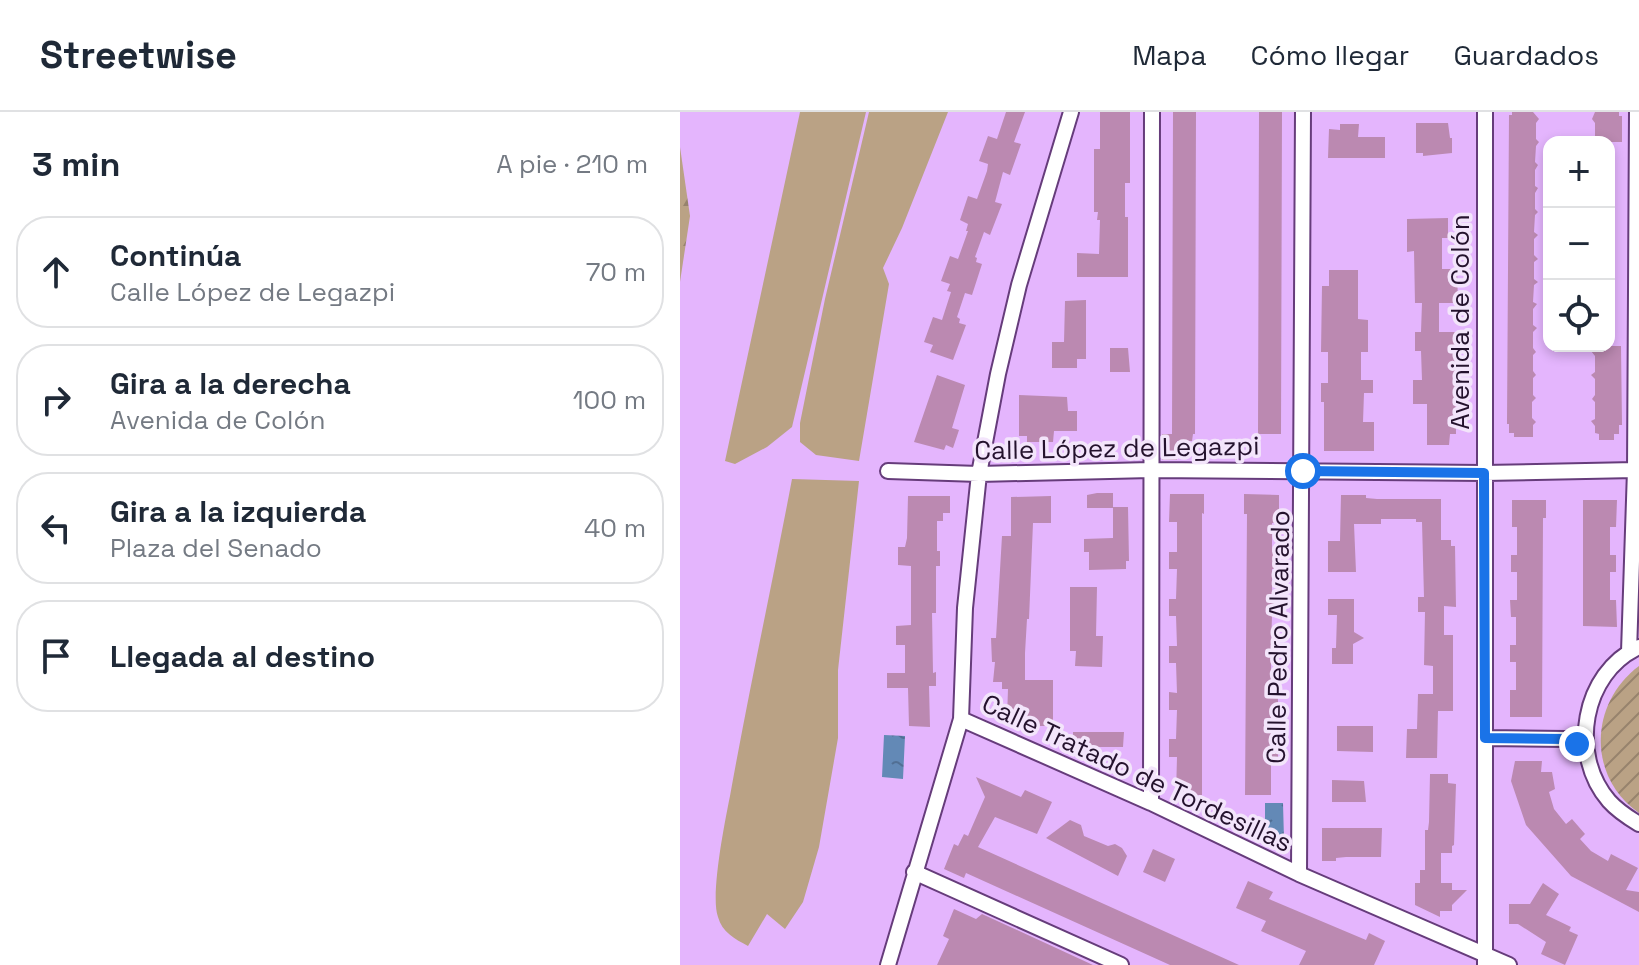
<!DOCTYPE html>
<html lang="es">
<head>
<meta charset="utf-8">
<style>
	:root { --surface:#fff; --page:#f2f2f3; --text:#1f2937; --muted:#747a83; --line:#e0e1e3 }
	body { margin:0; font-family:"Space Grotesk",sans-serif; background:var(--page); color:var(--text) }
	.controls { position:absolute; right:24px; top:24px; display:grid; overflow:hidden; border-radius:16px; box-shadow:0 4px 12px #0003 }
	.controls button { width:72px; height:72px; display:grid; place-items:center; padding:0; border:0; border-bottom:2px solid var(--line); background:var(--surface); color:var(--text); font:40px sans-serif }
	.stop { position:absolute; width:24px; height:24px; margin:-18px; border:6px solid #1a73e8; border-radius:50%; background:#fff }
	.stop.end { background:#1a73e8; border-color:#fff; box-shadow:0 2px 8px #0008 }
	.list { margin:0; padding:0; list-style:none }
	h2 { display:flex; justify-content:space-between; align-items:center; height:104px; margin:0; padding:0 32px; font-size:34px }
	h2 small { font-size:26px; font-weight:400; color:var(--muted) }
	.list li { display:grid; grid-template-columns:52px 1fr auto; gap:24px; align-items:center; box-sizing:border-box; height:112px; margin:0 16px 16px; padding:0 16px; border:2px solid var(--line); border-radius:32px }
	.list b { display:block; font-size:30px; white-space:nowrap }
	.list p { margin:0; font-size:26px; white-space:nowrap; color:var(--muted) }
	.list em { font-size:26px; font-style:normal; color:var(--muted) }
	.icon { flex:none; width:44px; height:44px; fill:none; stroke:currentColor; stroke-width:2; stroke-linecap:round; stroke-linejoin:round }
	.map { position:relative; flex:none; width:959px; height:853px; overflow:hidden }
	header { display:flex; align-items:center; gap:48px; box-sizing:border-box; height:112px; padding:0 40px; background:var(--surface); border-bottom:2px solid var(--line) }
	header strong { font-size:38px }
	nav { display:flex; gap:44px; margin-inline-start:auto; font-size:28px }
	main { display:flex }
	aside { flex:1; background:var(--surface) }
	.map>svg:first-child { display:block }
</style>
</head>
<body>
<header>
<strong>Streetwise</strong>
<nav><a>Mapa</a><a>Cómo llegar</a><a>Guardados</a></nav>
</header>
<main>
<aside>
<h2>3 min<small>A pie · 210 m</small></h2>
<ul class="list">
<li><svg class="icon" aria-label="ahead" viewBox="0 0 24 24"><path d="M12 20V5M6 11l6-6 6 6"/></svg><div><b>Continúa</b><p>Calle López de Legazpi</p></div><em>70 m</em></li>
<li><svg class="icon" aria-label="right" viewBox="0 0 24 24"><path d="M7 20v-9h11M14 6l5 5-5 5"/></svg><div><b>Gira a la derecha</b><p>Avenida de Colón</p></div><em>100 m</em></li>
<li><svg class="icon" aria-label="left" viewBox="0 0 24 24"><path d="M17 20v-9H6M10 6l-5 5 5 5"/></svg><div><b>Gira a la izquierda</b><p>Plaza del Senado</p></div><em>40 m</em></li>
<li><svg class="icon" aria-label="arrive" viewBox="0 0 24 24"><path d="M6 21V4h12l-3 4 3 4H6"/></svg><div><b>Llegada al destino</b></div></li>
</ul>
</aside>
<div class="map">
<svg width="959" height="853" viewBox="0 0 959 853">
	<defs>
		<pattern id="forest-firs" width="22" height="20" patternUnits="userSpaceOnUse" patternTransform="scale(2)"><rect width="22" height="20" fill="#baa285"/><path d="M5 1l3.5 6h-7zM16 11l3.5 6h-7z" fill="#97836d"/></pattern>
		<pattern id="garden-furrows" width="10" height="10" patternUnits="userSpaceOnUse" patternTransform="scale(2)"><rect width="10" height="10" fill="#baa285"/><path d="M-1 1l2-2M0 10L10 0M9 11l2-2" fill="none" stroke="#97836d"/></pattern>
		<pattern id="water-ripples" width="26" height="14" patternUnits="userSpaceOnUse" patternTransform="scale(2)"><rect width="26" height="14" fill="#6389b6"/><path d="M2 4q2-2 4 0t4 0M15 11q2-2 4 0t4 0" fill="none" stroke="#516f94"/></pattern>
	</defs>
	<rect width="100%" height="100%" fill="#e4b5fd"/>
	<path fill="url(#forest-firs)" d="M0 35 10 104 0 170Z"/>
	<path fill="#baa285" d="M120 0H186L112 315 87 335 55 352 45 349Z
		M189 0H268L222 116 203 156 209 172 179 349 136 343 120 330V311L145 187Z
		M112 367 179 369 158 558V626L139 735 123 790 105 817 87 802 68 834C55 827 42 820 38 805 30 784 45 709 50 684 69 578 92 473 112 367Z"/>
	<path fill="url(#garden-furrows)" d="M959 554V701C907 665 909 591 959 554Z"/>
	<path fill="url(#water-ripples)" d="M204 623 225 624 223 667 202 665Z
		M585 691H603L604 727 585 728Z"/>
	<path fill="#bb89b1" d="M326 0H345L334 30 341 32 330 63 323 60 315 90 322 92 310 123 304 120 295 145 297 146 296 150 302 152 292 183 285 181 277 205 280 207 279 211 286 213 273 248 250 240 253 233 244 230 253 205 262 208 271 180 267 179 270 172 261 169 270 144 278 147 288 119H286L288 112 280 108 288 84 297 87 307 59 308 52 299 49 308 24 317 27Z
		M420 0H450V71H445V105H448V165H397V141L419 142 420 108H417L418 100H414V37H420Z
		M493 0H516L515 322H513L512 329H497V348H482V322H492Z
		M579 0H602L601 322H578Z
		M832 0H853L859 7 856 11V27L859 30 856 34 855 50 858 53 855 58V74L858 76 855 81V97L858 100 855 103 854 120 858 123 854 127V143L858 147 854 150V167L858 170 854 173 853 190 857 192 853 197V213L857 216 853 220V236L856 240 853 243V259L856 263 853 266V283L856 286 852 290V306L856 310 853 313V325H834V321H829V312H827L829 3H832Z
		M915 0H939V4H942V30H915V11L912 7Z
		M736 11H768L770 26H772V41L743 44V41H736Z
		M660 12H679L678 25H705V46H648L649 17 660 18Z
		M768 106V126H762V157H777L778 191H759V220H780V239H775L776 322H770L769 333H747V292H733V268H742L741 239H735V220H741L742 191H735L734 139 727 140V107Z
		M649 158H678V207L688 208V240H681V268H693V281H684L683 310H694V339H644V290H641V271H648V240H641L642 174H649Z
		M406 188V247H397V256H372V230H384L385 189Z
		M907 234H941L942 313H939V322H934V328H919V322L915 321V314L911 309 915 307V290L912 287 915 283V267L911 263 915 260V244Z
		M430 236H448L450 260H430Z
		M257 263 285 273 272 316 279 318 273 336 266 333 264 338 234 330Z
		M339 283 387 285 388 299H397V319H374L373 330H347V324H339Z
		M417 381H433V396H407V383Z
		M490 382H524V402L522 401V683H496L497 645H489V627H496L497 598H489V580L497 581 496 551H489V534H497L496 504H489V487H496L497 457H489V440H497V410H489Z
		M564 382 599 383V411H592V440H599V457H592V487H599V504H592L591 534H598L599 551H591V581H598V598H591V628H598V645H591V683H565L567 402H564Z
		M661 383H686V386L697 387H761V428H771V434H775L776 495 764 494V523H773V599H758L757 646H726L727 617H737L738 582H753V554L744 553 745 500H738V485H744L742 410H736V407H701V412H674L676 460H648V429H660Z
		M228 384H270V401H263V409H257V439H260V454H256V501H252L253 561 256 560V574H249L250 615 229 614 228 576H207V561H225V533H216V514L231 513V454L218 453V435H225L227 426Z
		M371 384V411H353L349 507H347L345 541V568H373V614H356V606H327L328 577H322V570H313L315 550H312L311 526H316L322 424H331V385Z
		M832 388H866V406H863L862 605H830V578H836V550H830V533H836V505H831L830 488H837V460H831V443H837V415H832Z
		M903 388H937L936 415H930V443H936V460H930V488H936L937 515 903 514Z
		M433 395H448L449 449H446V457L409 458V440H404V427L433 426Z
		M390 475H417L416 524H423L422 555 395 554 396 539H390Z
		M648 487H674V520L684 526 673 532V552H652V536H656L657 503H648Z
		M657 614H693V640L657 639Z
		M393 620H444L443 635H393Z
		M835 649H862L861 660H872L875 677 869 680 874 697 886 712 892 707 905 722 900 727 911 739 928 749 931 742 958 756 946 778 959 780V800L891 764 846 713 831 669Z
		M750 662H768V671L776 672 774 733 772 734V741H761V771H772V778H787L772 793V799H760V805L735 793V771H740V758H745V718H748L749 710Z
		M296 665 341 685 345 678 372 690 357 722 315 705 298 735 559 853H490L286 761 284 766 264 757 274 732 278 734 284 722 288 724 305 685Z
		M652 668 684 669 686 690H652Z
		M390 708 401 713 404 724 428 734 435 732 442 736 447 744 438 764 366 726Z
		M642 716H702L701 745H666L656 746V749H642Z
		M473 737 495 747 485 770 463 760Z
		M568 769 593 780 589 787 686 828 689 821 705 829 694 853H619L626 839 581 819 586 809 556 796Z
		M863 771 879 782 866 803 891 815 889 819 898 823 885 853 861 842 866 830 838 812H829V792H850Z
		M274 797 296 807 302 802 413 853H257L269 827 263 824Z"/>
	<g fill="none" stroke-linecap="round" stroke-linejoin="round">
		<defs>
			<path id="street" d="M805 0V853
				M208 359 299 362 471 358 804 361 955 358
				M959 535C902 561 889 643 929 689 937 698 949 706 959 712
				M949 540 955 358 957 0
				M281 607 471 691 619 762 829 853
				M805 626 885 627 906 636
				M471 691 472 0
				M234 760 441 853
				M619 762 623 0
				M208 853 281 607 285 496 299 362 318 262 339 173 391 0"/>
		</defs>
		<use href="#street" stroke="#663c7b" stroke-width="18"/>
		<use href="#street" stroke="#fff" stroke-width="14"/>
	</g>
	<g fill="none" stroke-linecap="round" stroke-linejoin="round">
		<path stroke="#1a73e8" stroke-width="10" d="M623 359 804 361 805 626 885 627 897 632"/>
	</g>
	<g text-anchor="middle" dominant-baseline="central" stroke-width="7" stroke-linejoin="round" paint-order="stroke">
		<g font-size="26" fill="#24122d" stroke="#f3e5fb">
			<text transform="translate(780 210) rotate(-90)">Avenida de Colón</text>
			<text transform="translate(437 336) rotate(-1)">Calle López de Legazpi</text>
			<text transform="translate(598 525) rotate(-89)">Calle Pedro Alvarado</text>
			<text transform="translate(457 661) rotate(25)">Calle Tratado de Tordesillas</text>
		</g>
	</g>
</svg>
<div class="controls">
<button>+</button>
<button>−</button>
<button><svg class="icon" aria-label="locate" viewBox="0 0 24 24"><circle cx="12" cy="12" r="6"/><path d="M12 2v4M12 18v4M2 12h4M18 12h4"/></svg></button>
</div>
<div class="stop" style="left:623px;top:359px"></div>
<div class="stop end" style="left:897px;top:632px"></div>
</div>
</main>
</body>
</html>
